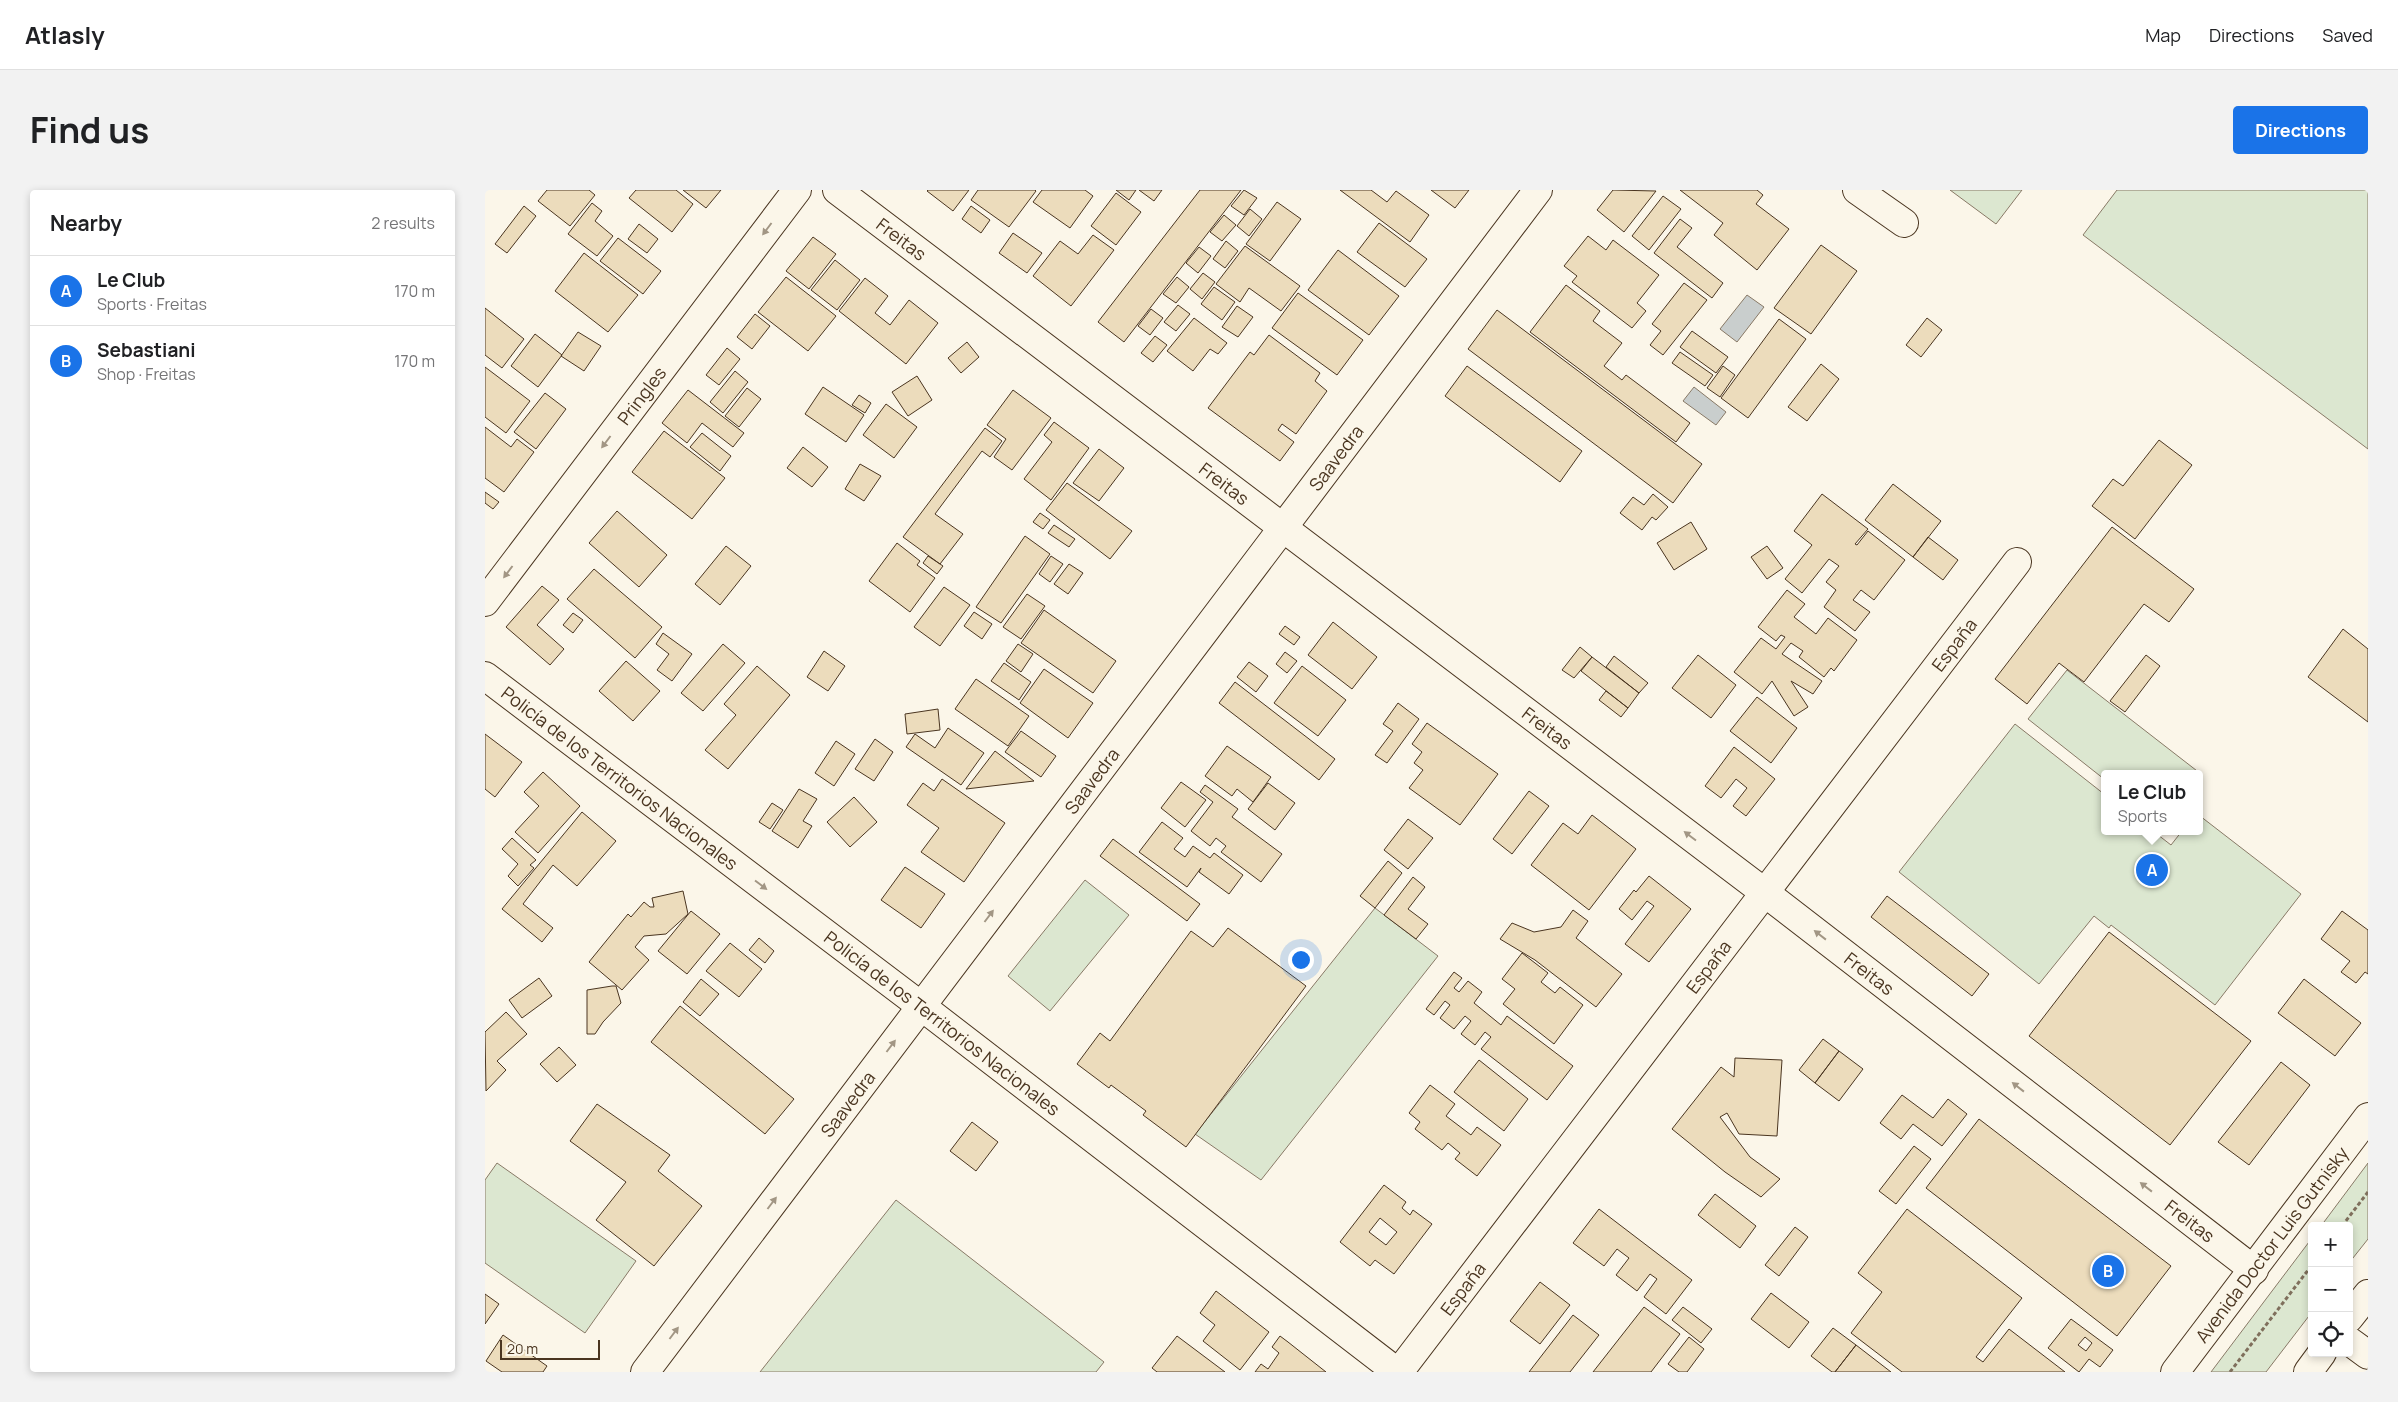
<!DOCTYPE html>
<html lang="en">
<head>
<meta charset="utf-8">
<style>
	:root { --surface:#fff; --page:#f2f2f2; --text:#202124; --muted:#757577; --line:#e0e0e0; --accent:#1a73e8 }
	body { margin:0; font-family:Manrope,sans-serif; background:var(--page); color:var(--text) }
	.controls { position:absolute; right:15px; bottom:15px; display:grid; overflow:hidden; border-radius:5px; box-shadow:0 2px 8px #0003 }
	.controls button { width:45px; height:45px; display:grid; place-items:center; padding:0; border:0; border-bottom:1px solid var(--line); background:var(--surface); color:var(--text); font:25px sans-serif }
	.scale { position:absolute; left:15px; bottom:12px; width:100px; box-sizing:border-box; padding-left:5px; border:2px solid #4a3520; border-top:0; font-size:14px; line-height:18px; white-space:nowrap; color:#4a3520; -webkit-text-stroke:4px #fbf6e9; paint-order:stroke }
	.you { position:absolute; left:815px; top:769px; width:18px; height:18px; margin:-12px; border:4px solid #fff; border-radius:50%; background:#1a73e8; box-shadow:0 0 0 8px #1a73e833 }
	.badge { display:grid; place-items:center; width:32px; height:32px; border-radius:50%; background:var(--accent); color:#fff; font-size:16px; font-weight:700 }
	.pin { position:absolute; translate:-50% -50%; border:2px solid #fff; box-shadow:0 1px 5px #0006 }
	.popup { position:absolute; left:1616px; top:580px; width:102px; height:65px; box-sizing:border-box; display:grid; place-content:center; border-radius:5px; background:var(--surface); filter:drop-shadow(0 1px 4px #0005); font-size:16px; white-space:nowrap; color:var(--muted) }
	.popup b { font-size:19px; color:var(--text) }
	.popup::after { content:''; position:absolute; left:50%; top:100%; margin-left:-10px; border:10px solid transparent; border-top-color:var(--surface) }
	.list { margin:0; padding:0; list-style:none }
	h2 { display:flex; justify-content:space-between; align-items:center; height:65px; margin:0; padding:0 20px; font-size:21px }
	h2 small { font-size:16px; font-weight:400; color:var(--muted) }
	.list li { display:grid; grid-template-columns:32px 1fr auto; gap:15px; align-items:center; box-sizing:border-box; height:70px; padding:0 20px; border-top:1px solid var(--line) }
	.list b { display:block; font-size:19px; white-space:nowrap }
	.list p { margin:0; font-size:16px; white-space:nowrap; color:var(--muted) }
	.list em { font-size:16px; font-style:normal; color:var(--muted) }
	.icon { flex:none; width:28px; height:28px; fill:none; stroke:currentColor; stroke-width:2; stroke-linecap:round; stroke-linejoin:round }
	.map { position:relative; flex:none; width:1883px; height:1182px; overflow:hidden; border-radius:5px }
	header { display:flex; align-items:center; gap:30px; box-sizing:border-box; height:70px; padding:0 25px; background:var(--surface); border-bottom:1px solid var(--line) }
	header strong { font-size:24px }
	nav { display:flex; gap:28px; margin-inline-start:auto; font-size:18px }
	.intro { display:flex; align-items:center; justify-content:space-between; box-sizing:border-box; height:120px; padding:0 30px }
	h1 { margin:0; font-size:35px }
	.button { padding:12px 22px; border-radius:5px; background:var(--accent); color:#fff; font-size:18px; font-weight:700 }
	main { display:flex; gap:30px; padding:0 30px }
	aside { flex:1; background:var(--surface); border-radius:5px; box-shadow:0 2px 8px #0003 }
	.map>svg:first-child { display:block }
</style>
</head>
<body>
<header>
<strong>Atlasly</strong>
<nav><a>Map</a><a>Directions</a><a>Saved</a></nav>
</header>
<div class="intro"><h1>Find us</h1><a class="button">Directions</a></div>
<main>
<aside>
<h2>Nearby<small>2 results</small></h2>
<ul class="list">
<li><span class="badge">A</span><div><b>Le Club</b><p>Sports · Freitas</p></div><em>170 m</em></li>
<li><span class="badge">B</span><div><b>Sebastiani</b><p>Shop · Freitas</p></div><em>170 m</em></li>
</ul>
</aside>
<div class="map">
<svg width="1883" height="1182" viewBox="0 0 1883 1182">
	<rect width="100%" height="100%" fill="#fbf6e9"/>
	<path fill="#dce7d0" stroke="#887966" d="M1465 0H1537L1511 34Z
		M1632 0H1883V259L1598 45Z
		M1582 480 1716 584 1715 587 1714 584H1620L1619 589 1543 529Z
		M1530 534 1619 604 1620 641H1668L1686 655 1697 641H1714L1715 626 1816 704 1730 815 1626 735 1624 738 1609 726 1554 794 1414 682Z
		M600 690 644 725 565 821 523 786Z
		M890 718 953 766 776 990 710 944Z
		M12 973 151 1071 100 1143 0 1073V990Z
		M1883 973V1049L1864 1073V1036H1836Z
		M411 1010 619 1172 611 1182H275Z
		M1827 1048V1122L1781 1182H1726Z"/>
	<path fill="#c9cecd" stroke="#887966" d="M1262 105 1279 117 1252 152 1235 139Z
		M1209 197 1241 222 1231 235 1198 211Z"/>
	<path fill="#ecdcbc" stroke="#4a3520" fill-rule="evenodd" d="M62 0H104L110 5 85 36 53 11Z
		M151 0H191L208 14 187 42 144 8Z
		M198 0H236L221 18Z
		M443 0H484L468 21 442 1Z
		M493 0H550L551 1 524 37 486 10Z
		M557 0H600L608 6 585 38 548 12Z
		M631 0H651L644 10Z
		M654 0H677L669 11Z
		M715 0H756L639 152 613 132Z
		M759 0 772 8 759 25 746 16Z
		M855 0H886L902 12 911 1 944 25 925 52Z
		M946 0H984L970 18Z
		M1128 0 1171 1 1139 42 1112 20Z
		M1195 0H1272L1278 5 1271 14 1304 39 1272 80 1229 45 1238 33Z
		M631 3 656 22 631 55 606 36Z
		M1178 6 1196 19 1164 60 1147 46Z
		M792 12 816 29 785 71 761 54Z
		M107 13 117 21 110 31 128 46 112 66 83 44Z
		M39 16 51 26 22 63 10 54Z
		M486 16 505 30 496 43 477 29Z
		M765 19 777 29 764 46 752 36Z
		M739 25 751 35 737 51 725 42Z
		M1195 29 1207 38 1192 57 1238 93 1227 108 1169 63Z
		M894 33 942 69 920 97 872 62Z
		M154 34 173 49 162 63 143 49Z
		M528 43 557 63 542 83 514 63Z
		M608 45 629 60 586 116 548 86 575 51 593 64Z
		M1103 46 1121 60 1128 50 1174 85 1152 113 1161 121 1147 138 1087 92 1092 86 1079 76Z
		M328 47 351 64 324 99 301 81Z
		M133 48 176 81 158 104 115 71Z
		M741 51 753 61 740 78 728 69Z
		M1336 55 1372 81 1326 144 1289 118Z
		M760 56 815 96 796 121 764 98 755 112 731 94Z
		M714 57 726 66 713 83 701 73Z
		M853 60 914 106 884 145 823 100Z
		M99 63 153 105 123 142 70 101Z
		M350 70 375 90 352 120 326 100Z
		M718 83 730 92 717 109 705 99Z
		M301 87 351 126 323 161 273 122Z
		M692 87 704 97 691 113 678 104Z
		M380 88 403 106 390 123 405 135 424 110 453 133 421 174 354 121Z
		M1199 93 1222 110 1178 165 1165 155 1176 141 1167 134Z
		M1081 95 1115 121 1108 131 1137 153 1119 176 1137 190 1141 185 1205 233 1191 252 1045 142Z
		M729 97 750 112 737 130 716 114Z
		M813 103 878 150 852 185 787 138Z
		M693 115 705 124 691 141 679 132Z
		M752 116 768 127 753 147 737 137Z
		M0 118 39 149 17 178 0 165Z
		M666 119 678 128 665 145 653 136Z
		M1012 120 1217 274 1188 313 983 159Z
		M270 124 285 136 267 159 252 147Z
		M709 128 742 153 733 164 725 159 708 181 682 161Z
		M1442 128 1457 140 1436 167 1421 155Z
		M1294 129 1321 149 1263 228 1236 208Z
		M1207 141 1243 167 1231 183 1195 157Z
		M93 142 116 156 99 181 76 166Z
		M50 144 77 165 53 197 26 176Z
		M784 145 835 183 830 191 842 201 811 244 797 234 793 240 809 252 795 271 723 218 765 162 769 165Z
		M670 146 682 155 668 172 656 163Z
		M482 152 494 167 476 183 463 168Z
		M242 158 255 169 234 195 221 185Z
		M1195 162 1228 185 1220 196 1187 173Z
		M1336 174 1354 189 1322 231 1303 217Z
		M982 176 1097 261 1075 292 960 206Z
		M1238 176 1250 185 1235 207 1222 198Z
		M0 177 45 211 21 243 0 227Z
		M250 181 263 192 238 223 225 212Z
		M432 186 447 210 423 226 407 202Z
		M338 197 379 225 361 252 320 224Z
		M262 198 276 209 254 237 240 226Z
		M203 200 259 243 248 257 217 233 202 253 177 233Z
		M528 200 566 228 527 280 509 267 521 249 502 235Z
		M60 203 81 219 51 259 29 242Z
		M374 205 386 213 380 223 367 215Z
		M401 214 432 237 409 268 378 245Z
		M569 232 604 258 566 310 539 289 567 252 559 245Z
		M0 237 26 257 32 249 49 262 19 302 0 288Z
		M500 238 517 251 505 267 497 261 450 324 478 344 455 374 418 347Z
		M179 241 240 288 207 329 147 282Z
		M217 243 246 266 235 281 205 257Z
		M1674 250 1707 275 1650 349 1607 316 1628 289 1638 296Z
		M318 257 343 277 327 297 302 278Z
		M614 259 639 278 614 311 588 293Z
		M375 274 396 286 379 311 360 299Z
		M582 293 647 341 625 369 561 320Z
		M1408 294 1456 331 1428 367 1380 330Z
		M0 302 14 312 8 319 0 313Z
		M1168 304 1183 317 1171 330 1167 327 1157 340 1135 323 1148 307 1159 315Z
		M1337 304 1383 339 1370 354 1372 355 1383 341 1420 370 1389 410 1376 400 1368 410 1385 422 1370 441 1339 417 1351 400 1341 392 1354 376 1344 369 1317 403 1300 389 1327 355 1309 341Z
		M132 321 182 365 154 397 104 353Z
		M555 323 565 330 558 339 548 332Z
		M1206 332 1222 359 1189 380 1172 353Z
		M569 335 590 349 584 357 563 343Z
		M1627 337 1709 399 1684 432 1659 414 1599 492 1574 473 1542 514 1510 489Z
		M540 346 565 364 516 433 491 417Z
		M1443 347 1473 370 1458 390 1428 367Z
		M412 353 435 371 432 375 450 388 425 422 384 391Z
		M241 356 266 376 235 415 210 394Z
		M1282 356 1298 378 1282 389 1266 367Z
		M443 366 458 376 452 384 438 373Z
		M566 366 578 374 565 392 554 384Z
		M584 374 598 383 583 404 569 394Z
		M109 379 177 437 150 468 82 409Z
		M57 396 74 410 52 435 79 459 65 475 21 437Z
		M459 397 485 415 455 456 429 437Z
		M1302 400 1320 414 1309 427 1331 444 1343 428 1372 450 1349 481 1346 478 1339 487 1314 467 1318 461 1306 453 1297 464 1337 491 1328 504 1306 491 1323 517 1309 526 1287 491 1277 504 1249 482 1276 448 1291 459 1300 447 1296 445 1291 451 1273 437Z
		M542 404 560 416 536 449 518 437Z
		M559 420 631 471 608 503 536 453Z
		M489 422 507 434 497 449 479 436Z
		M88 423 98 430 88 443 78 435Z
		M848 432 892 467 867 499 823 465Z
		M800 436 815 447 809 455 794 444Z
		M1858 439 1883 459V532L1823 487Z
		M178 443 207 464 187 491 172 480 184 464 171 454Z
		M238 454 260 473 218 521 196 503Z
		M533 454 548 464 536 482 521 471Z
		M1095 457 1107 467 1089 488 1077 480Z
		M339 461 360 476 343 501 322 487Z
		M800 462 812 471 802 483 791 474Z
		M1213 465 1251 495 1226 528 1187 498Z
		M1661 465 1675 476 1640 522 1625 511Z
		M1129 466 1163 493 1154 503 1121 477Z
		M1107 467 1154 503 1143 518 1096 481Z
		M141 471 175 501 148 531 114 501Z
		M764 472 783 486 771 502 752 487Z
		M519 473 546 492 534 510 506 491Z
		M272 476 305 505 243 579 220 560 251 525 239 514Z
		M817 476 861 510 833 546 789 513Z
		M559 479 608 513 583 548 535 513Z
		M491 489 544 526 523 556 470 519Z
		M750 492 850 569 834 590 734 513Z
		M1121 501 1143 518 1136 527 1114 510Z
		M1272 507 1312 538 1286 573 1245 541Z
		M913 513 934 529 902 573 890 565 908 541 898 534Z
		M453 519 455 540 422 544 420 524Z
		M942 533 1013 584 975 635 924 598 938 580 929 573 937 562 927 554Z
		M463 538 499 563 476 595 421 557 430 544 450 558Z
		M536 541 571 566 556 587 520 562Z
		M0 544 37 572 10 607 0 599Z
		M390 549 408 562 389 591 370 579Z
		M351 551 370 564 349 596 330 583Z
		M742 556 786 587 768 612 752 599 747 606 720 586Z
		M1249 557 1290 589 1261 626 1248 616 1262 598 1251 589 1236 608 1220 596Z
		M510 561 549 591 481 599Z
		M58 582 95 616 53 663 30 642 54 616 39 602Z
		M457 589 520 633 479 692 436 662 454 638 422 615 438 593 449 601Z
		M696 592 721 610 700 637 676 618Z
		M783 593 810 613 790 640 763 619Z
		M720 595 753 619 747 627 797 664 776 692 736 662 741 656 731 648 725 656 706 641 728 612 715 602Z
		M314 599 332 609 318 631 327 636 313 658 287 641Z
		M1044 601 1064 616 1027 664 1008 649Z
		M369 607 392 632 365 657 342 632Z
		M287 613 298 620 285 639 274 632Z
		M97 622 131 651 92 696 68 675 38 714 68 738 57 752 17 719Z
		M1107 625 1151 659 1104 720 1046 675 1078 633 1093 644Z
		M923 629 948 648 923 679 899 660Z
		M677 632 698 648 689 659 700 667 708 656 725 668 729 663 758 685 744 704 714 682 716 678 702 697 654 662Z
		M27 648 51 670 45 675 49 678 33 696 23 686 33 674 17 659Z
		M628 649 715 714 702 731 615 666Z
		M903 671 917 683 890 718 875 706Z
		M420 677 460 704 436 738 396 710Z
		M1164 686 1206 719 1164 772 1140 754 1169 716 1162 711 1147 730 1134 719 1149 700 1151 702Z
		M928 687 940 697 923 719 943 734 931 749 899 725Z
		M198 701 203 724 181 744 159 746 150 757 164 770 137 800 104 772 143 724 146 727 159 712 165 717H169L167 708Z
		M1402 706 1504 784 1487 806 1386 727Z
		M1088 720 1103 731 1091 748 1137 784 1111 817 1050 770 1015 749 1027 733 1049 742 1076 737Z
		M206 721 235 744 202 784 173 761Z
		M1857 721 1883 740V784L1880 782 1871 793 1856 782 1865 771 1836 749Z
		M743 738 821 796 701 957 658 925 661 921 626 895 624 898 592 874 615 843 625 851 706 741 728 757Z
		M1624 742 1766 851 1685 955 1544 846Z
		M274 748 289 761 280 773 264 760Z
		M245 753 277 779 254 807 221 781Z
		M1037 763 1063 783 1056 792 1070 803 1075 797 1098 815 1069 854 1018 814 1030 799 1017 789Z
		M969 782 977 788 969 798 974 802 983 791 997 802 989 813 1016 835 1022 826 1088 876 1062 910 996 859 1006 847 1000 842 990 855 976 844 986 831 980 826 969 839 955 828 965 815 960 811 949 825 941 819Z
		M54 788 67 806 37 828 24 810Z
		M216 789 234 804 215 826 198 812Z
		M1819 789 1876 833 1850 866 1793 823Z
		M127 796H131L136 813 118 832 110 844H102V800Z
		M195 816 309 909 280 944 166 852Z
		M21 822 42 844 12 871 21 880 1 901 0 842Z
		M1338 849 1354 861 1330 893 1314 880Z
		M74 857 91 875 72 892 55 874Z
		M1354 861 1378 879 1354 911 1330 893Z
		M1250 868 1297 870 1292 946 1254 944 1242 923 1235 927 1265 967 1295 989 1276 1007 1240 982 1187 939 1236 877 1249 887Z
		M994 870 1043 909 1019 941 969 902Z
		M1796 872 1825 895 1764 975 1733 952Z
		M945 895 970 914 961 926 986 945 992 937 1016 955 992 986 970 969 975 963 963 953 957 960 930 939 935 932 924 923Z
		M1417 905 1448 928 1463 909 1482 924 1457 956 1428 934 1416 949 1395 933Z
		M112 914 185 965 173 981 217 1016 169 1076 111 1030 141 992 85 951Z
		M1494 929 1686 1076 1632 1146 1441 998Z
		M487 932 513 952 491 981 465 961Z
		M1429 956 1446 969 1411 1014 1394 1001Z
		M899 995 921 1012 917 1018 925 1025 928 1020 947 1034 909 1084 890 1070 885 1076 855 1052ZM895 1028 912 1042 901 1055 884 1042Z
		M1230 1004 1271 1036 1255 1058 1213 1025Z
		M1114 1019 1207 1090 1181 1124 1159 1107 1172 1089 1165 1084 1152 1101 1131 1085 1144 1068 1132 1059 1119 1076 1088 1053Z
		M1422 1019 1537 1108 1491 1167 1498 1172 1524 1139 1580 1182H1417L1366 1143 1397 1102 1373 1083Z
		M1310 1037 1323 1047 1294 1086 1280 1075Z
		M1055 1092 1085 1115 1055 1154 1025 1131Z
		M731 1101 784 1142 755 1180 718 1151 730 1135 715 1123Z
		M1286 1103 1324 1132 1304 1158 1266 1129Z
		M0 1104 14 1114 0 1134Z
		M1159 1117 1195 1144 1166 1182H1108Z
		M1198 1117 1227 1139 1216 1153 1187 1130Z
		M1088 1125 1114 1145 1085 1182H1044Z
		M1586 1129 1628 1160 1615 1177 1604 1169 1594 1182 1563 1158ZM1600 1147 1607 1153 1601 1161 1593 1155Z
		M1348 1138 1371 1155 1350 1182H1347L1326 1166Z
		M18 1145 62 1176 58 1182H17L1 1171Z
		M692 1146 740 1182H672L667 1178Z
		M795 1146 803 1152 841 1182H770L776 1174 783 1179 794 1163 787 1157Z
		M1204 1147 1219 1159 1202 1182H1194L1183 1174Z
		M1371 1155 1406 1182H1350Z"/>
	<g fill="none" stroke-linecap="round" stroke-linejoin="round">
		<defs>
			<g id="minor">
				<path id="s1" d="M352 0 1279 702 1769 1080"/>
				<path d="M1372 0 1419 33"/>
				<path id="s2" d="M0 412 312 0"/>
				<path id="s3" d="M0 486 436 816 912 1182"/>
				<path d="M1864 1151 1883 1165"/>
				<path id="s4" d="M160 1182 1053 0"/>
				<path id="s5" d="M914 1182 1532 372"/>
			</g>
			<g id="major">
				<path d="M1864 1128 1883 1104"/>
				<path id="s6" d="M1690 1182 1883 927"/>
				<path d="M1823 1182 1837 1163"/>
			</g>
		</defs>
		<use href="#minor" stroke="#4a3520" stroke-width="30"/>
		<use href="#major" stroke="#4a3520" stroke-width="30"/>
		<path stroke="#7f6f5c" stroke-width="3" stroke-dasharray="4 2.5" stroke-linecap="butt" d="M1857 1036 1883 1002
			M1745 1182 1827 1075"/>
		<use href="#minor" stroke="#fbf6e9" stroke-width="28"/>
		<use href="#major" stroke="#fbf6e9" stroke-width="28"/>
	</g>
	<defs><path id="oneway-solid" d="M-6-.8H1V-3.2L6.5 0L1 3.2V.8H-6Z" transform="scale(1.25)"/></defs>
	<g fill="#a29684">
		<use href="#oneway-solid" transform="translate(282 39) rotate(127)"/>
		<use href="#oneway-solid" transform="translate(121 252) rotate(127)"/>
		<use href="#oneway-solid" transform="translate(23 382) rotate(127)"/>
		<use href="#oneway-solid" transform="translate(1205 646) rotate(-143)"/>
		<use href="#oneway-solid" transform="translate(276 695) rotate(37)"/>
		<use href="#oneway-solid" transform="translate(504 726) rotate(-53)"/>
		<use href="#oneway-solid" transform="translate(1335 745) rotate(-142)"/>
		<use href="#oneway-solid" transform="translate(406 856) rotate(-53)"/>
		<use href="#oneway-solid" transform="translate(1533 897) rotate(-142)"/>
		<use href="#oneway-solid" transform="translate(1661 997) rotate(-142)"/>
		<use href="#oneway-solid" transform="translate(287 1013) rotate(-53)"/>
		<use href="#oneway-solid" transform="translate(189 1143) rotate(-53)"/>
	</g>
	<g text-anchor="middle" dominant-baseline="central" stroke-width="4" stroke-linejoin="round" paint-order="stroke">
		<g font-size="18" fill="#4a3520" stroke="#fbf6e9">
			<text stroke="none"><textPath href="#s1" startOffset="81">Freitas</textPath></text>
			<text stroke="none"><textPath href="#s2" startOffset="259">Pringles</textPath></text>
			<text stroke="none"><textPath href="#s4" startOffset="1146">Saavedra</textPath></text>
			<text stroke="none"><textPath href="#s1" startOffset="486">Freitas</textPath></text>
			<text stroke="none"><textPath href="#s5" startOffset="915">España</textPath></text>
			<text stroke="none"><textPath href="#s1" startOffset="891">Freitas</textPath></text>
			<text stroke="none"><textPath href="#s3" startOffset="169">Policía de los Territorios Nacionales</textPath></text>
			<text stroke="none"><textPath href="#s4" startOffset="741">Saavedra</textPath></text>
			<text stroke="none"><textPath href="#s5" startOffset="510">España</textPath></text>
			<text stroke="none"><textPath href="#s1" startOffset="1296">Freitas</textPath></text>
			<text stroke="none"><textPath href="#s3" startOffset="574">Policía de los Territorios Nacionales</textPath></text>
			<text stroke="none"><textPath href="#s4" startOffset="336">Saavedra</textPath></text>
			<text stroke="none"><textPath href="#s1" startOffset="1701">Freitas</textPath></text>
			<text stroke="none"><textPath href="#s6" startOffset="160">Avenida Doctor Luis Gutnisky</textPath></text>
			<text stroke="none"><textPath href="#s5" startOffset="105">España</textPath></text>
		</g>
	</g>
</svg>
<div class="controls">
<button>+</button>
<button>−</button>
<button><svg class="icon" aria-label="locate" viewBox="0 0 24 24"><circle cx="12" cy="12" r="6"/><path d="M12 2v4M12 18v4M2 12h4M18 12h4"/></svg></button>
</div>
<div class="scale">20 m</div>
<div class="you"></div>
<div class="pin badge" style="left:1667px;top:680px">A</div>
<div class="popup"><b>Le Club</b>Sports</div>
<div class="pin badge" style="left:1623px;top:1081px">B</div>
</div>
</main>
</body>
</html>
